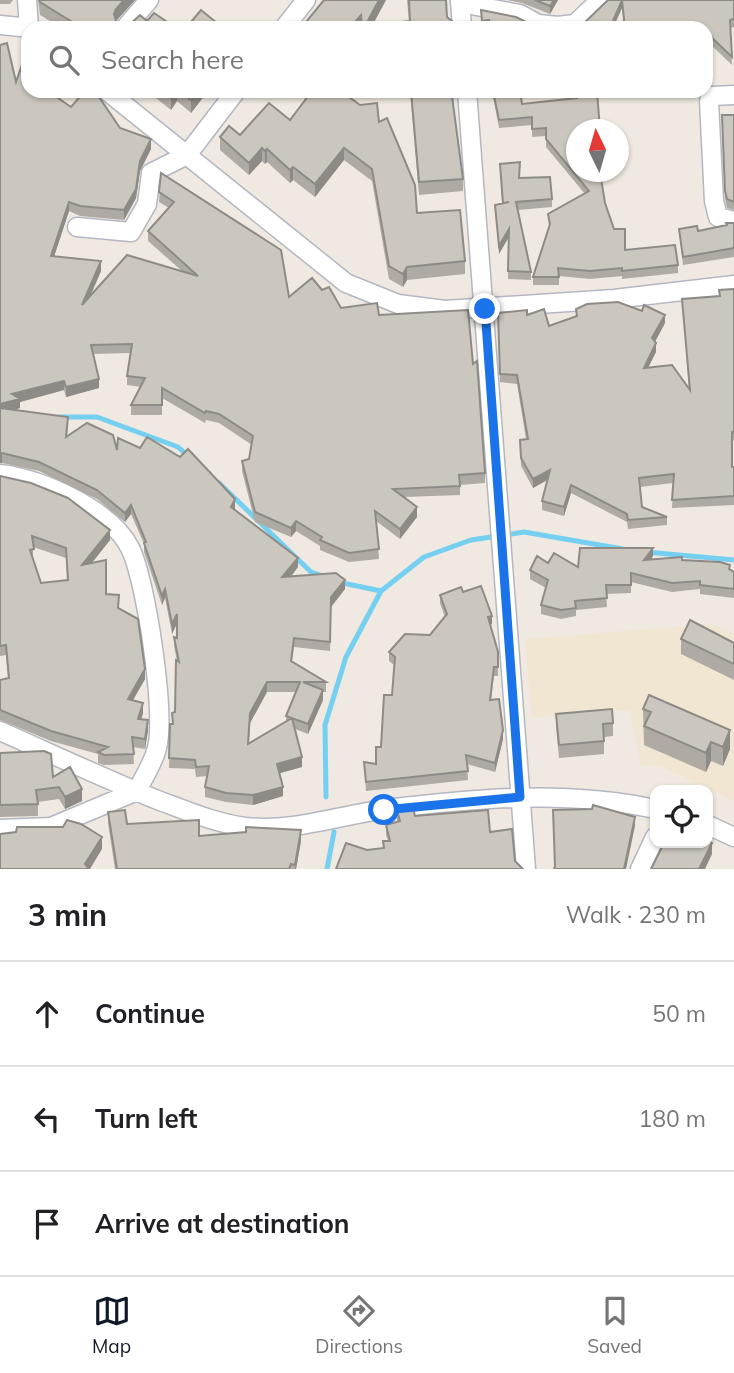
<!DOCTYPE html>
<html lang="en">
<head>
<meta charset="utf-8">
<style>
	:root { --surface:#fff; --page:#f2f2f2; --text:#202124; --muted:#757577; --line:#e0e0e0; --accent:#111827 }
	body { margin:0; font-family:Mulish,sans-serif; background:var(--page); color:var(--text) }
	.controls { position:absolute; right:21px; bottom:21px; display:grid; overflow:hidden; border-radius:14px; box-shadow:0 2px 5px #0004 }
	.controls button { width:63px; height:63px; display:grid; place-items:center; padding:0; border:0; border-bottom:2px solid var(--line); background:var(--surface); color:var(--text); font:35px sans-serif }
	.compass { position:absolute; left:566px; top:119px; width:63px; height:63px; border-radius:50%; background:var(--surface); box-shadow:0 2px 5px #0004; rotate:355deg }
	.stop { position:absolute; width:21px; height:21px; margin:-16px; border:5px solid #1a73e8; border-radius:50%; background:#fff }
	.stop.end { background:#1a73e8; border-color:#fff; box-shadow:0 2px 7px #0008 }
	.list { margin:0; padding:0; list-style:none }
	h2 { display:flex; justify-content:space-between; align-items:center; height:91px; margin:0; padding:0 28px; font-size:30px }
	h2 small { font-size:23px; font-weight:400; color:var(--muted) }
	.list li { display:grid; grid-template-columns:46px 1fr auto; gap:21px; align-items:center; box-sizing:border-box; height:105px; padding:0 28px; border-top:2px solid var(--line) }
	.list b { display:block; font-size:26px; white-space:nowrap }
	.list em { font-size:23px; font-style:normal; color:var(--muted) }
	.icon { flex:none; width:38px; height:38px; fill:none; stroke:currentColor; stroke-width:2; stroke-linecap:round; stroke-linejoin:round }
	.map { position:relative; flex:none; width:734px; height:869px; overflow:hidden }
	.search { position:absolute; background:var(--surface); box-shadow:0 2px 5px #0004; left:21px; right:21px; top:21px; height:77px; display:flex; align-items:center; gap:18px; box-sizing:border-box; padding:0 24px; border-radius:21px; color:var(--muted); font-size:26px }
	.sheet { height:406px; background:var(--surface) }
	nav { display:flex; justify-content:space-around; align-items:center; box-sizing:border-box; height:98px; border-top:2px solid var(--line); background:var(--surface); font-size:19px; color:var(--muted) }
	nav a { display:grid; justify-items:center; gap:4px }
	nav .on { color:var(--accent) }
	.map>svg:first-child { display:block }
</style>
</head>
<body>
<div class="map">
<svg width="734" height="869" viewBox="0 0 734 869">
	<rect width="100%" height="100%" fill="#efe9e1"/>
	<path fill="#f0e6d1" d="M712 624 734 634V801L658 765 641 766 630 710 532 718 525 639Z"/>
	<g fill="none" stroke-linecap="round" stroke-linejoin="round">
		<path stroke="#75cff0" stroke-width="5" d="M59 417H97L178 447 188 456
			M219 483 311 572 323 576
			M646 552 734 560
			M338 582 381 591
			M326 797 325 725 346 657 381 591 424 557 471 540 524 532 623 549
			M327 869 334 832"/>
		<defs>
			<path id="street" d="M27 0 29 27
				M460 0 462 28
				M460 3 520 14 538 24 558 26 575 24 600 0
				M0 25 31 28
				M125 28 149 0
				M284 28 306 0
				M107 91 346 283 398 304 445 310 614 299 734 285
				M467 91 526 869
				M734 95 712 96 709 101 714 201 718 217 734 221
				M77 227 131 232 147 204 151 173 187 155 236 91
				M0 474C41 478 111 510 130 548 146 580 166 713 157 748 154 762 143 778 137 791L51 827 0 829
				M0 731C52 754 103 778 155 799 185 810 214 823 246 827 295 832 339 815 387 809 477 798 566 790 655 809
				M708 825 734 837
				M640 869 655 837"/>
		</defs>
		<use href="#street" stroke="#b4b7c1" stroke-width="21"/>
		<use href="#street" stroke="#fff" stroke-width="18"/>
	</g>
	<path fill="#afaba4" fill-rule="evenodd" d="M0 0H13L10 4H0Z
		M38 0H135L116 21 117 24 128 26 147 21 176 28H62L40 15Z
		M324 0H386L372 25 409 21 407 0H446L447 17 458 28H361Z
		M507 0H558L550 14 522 3Z
		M608 0H734V27L730 28 732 65 706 40V28H624L622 8 613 28H581Z
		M481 10 536 27 544 28H482Z
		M16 82 28 91 71 107 120 128 151 149 140 171 136 198 124 220 80 216 69 211 54 256 101 271 91 295 182 271 148 241V231L169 208 159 202 161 173 289 297 322 290 341 308 379 315 473 364 485 473V483L460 485V495L405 497 417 517 400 539 376 521 379 559 349 562 320 550V546L296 531 291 537 255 522 242 471V461L249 459 252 445 219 423 206 420 205 423 162 398V415H131V405L141 387 127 385V376L131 353 93 354 99 388 66 397 64 390 20 402V408L15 410 68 427 67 437 117 450 235 509 234 510 298 567 291 577 345 589 331 607 330 651 294 647 292 662 326 682V692H323V700L308 734 295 729 302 767 279 773 283 796 253 805 226 802 205 797V787L207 776 196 777 195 769 169 768 170 724H172V713L175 712 177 661 174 646V637L177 638V624L172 634 165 598 162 605 144 552V544L131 514 125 522 97 499 39 471 2 463H0ZM267 692H296L286 716V722L249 744 250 723Z
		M147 91H208L191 113 177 101 171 110Z
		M410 91H444L463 179V191L419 195Z
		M492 91H520L522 104 577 98 597 91 577 130 614 229 625 250 678 265V273L622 279V276L590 279 559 276V285H533V277L549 226 548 214 585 194 546 147V136L532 137V125L499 128Z
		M734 115V210L727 208 725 199 722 124Z
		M290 120 379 122 417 213 465 261V274L407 280 403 287 389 279 372 181 344 160 315 197 293 180 290 183 267 162 265 164 262 161 249 175 220 150V137L240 135Z
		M500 164 552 199V207L518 210 531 272V280L508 279V237L499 254 495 205 502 203Z
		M734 223V257L683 265 679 229 698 231Z
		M734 289V441L732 440V467H734V505L672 508 673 483 640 487 642 507 667 517V525L628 529 627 522 571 493 564 516 542 510V501L548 480 533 488 521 466 520 440 526 439 517 384 500 382 498 313 527 315 549 326 576 316V309L665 323 655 342 656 352 648 367 689 389 682 299 719 296Z
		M0 476 110 540 92 563 106 594 119 608 145 679 133 700 143 713 141 720 148 730 145 749 133 747 134 764 104 765 98 763V754L51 741 0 720V680L8 679 6 655 0 656ZM33 547 66 558 67 580 41 583 33 560Z
		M653 556 651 560H682L730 570 734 572V598L700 594V589L672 592 631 582V593L606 594 607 607 576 610V616L561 619 541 614V605L546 588 530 579V570L548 563 578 567Z
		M463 592 492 624 490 625 498 652V676H494L491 700 503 739 495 772 467 764 468 780 366 791 364 762 376 764 392 695 394 665 389 661V652L430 635 445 617 440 603V595Z
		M681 639 734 643V680L681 654Z
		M643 709 730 749 723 766 711 761 706 772 644 745Z
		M556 714 613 723V736L604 737V754L559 758 556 727Z
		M0 753 53 777 82 801 65 809 59 799 38 802V816L0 817Z
		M397 810 415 816 490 832 515 861 367 850 383 848V841H388L386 835V825L397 822Z
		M108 812 127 824 199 836 301 841 296 869H115L108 823Z"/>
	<path fill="#8e8b86" d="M124 0H135L116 21 114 14 116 9Z
		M379 0H386L371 28 365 26Z
		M554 0H558L550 14V6Z
		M622 0V8L613 28H610Z
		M361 15V27L360 28H350Z
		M176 91H177V101L171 110V98Z
		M198 91H208L191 113V100Z
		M151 139V149L140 171 136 198 124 220V210L140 161Z
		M262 148V161L249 175V163Z
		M344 148V160L315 197V184Z
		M267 149V162L265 164V151Z
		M293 167V180L290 183V170Z
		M69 202V211L51 266V256Z
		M509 229V237L499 254V246Z
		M101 261V271L82 314V305Z
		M407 267V280L403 287V274Z
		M665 315V323L652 347V338Z
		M656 343V352L644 376V368Z
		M99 379V388L66 397V387Z
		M64 381V390L20 402V408L0 414V404L12 394Z
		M2 453V463H0V454Z
		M550 470V478L533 488V479Z
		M571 485V493L564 516V507Z
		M235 499V509L231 517V507Z
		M131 505V514L125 522V513Z
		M417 507V517L400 539V529Z
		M296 521V531L291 537V528Z
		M110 530V540L82 575V565Z
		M653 548V556L644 569V560Z
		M298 558V567L282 587V577Z
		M345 580V589L331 607 330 651 331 597Z
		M165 589V598L162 605V596Z
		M177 614V623L172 634V624Z
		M492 616V624L488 625V617Z
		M145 669V679L128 709V699Z
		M267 682V692L250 723 248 754 250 713Z
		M323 690V700L308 734V724Z
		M143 703V713L138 729V719Z
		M148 720V730L145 749V739Z
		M503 730V739L495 772V763Z
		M730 730V749L723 766V747Z
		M711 742V761L706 772V753Z
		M302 757V767L277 774V764Z
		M283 787V796L253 805V795Z
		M82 789V801L65 809V797Z
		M635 817V826L626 869H624Z
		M301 830V841L296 869H295Z
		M102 837V849L90 869H85V864Z
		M712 843V854L705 869H699Z"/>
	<path fill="#cbc7bf" stroke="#8e8b86" stroke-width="2" fill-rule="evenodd" d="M39 0H124L116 9 114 14 117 24 128 26 140 15 147 21 154 13 176 28H82L40 2Z
		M324 0H379L365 26 410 21 409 0H446L447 17 458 26V28H362L361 15 350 28H301Z
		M535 0H554L550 6Z
		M608 0H622L610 28H581L583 24Z
		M622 0H734V19L730 20 732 57 706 32V28H702L699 25 698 28H625Z
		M201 10 223 28H186Z
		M481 10 516 17 536 27 544 28H489V20L482 21Z
		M7 43 16 82 28 47V91H48L71 107 85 91H92L99 97 120 128 151 139 140 161 136 189 124 210 80 206 69 202 51 256 101 261 82 305 127 255 198 276 148 231 174 202 159 192 161 173 281 250 289 297 312 278 322 290 329 287 341 308 377 303 379 315 468 310 473 364 477 361 485 473 459 475 460 486 393 489 417 507 400 529 375 511 379 549 349 553 320 540 322 537 296 521 291 528 255 512 242 461 249 459 253 436 219 414 206 411 205 413 162 388V405H131L145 378 127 376 132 344 91 345 99 379 66 387 64 381 12 394 20 399 0 404V45Z
		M162 91H176L171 98Z
		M179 91H198L191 100Z
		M312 91H341L360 105 377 103 379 122 387 118 415 185 417 213 460 210 465 261 407 267 403 274 389 266 372 169 344 148 315 184 293 167 290 170 267 149 265 151 262 148 249 163 220 137 229 126 240 135 269 103 290 120Z
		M411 91H444V97L452 96 463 179 419 182Z
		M493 91H520L522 104 577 98V91H597L600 130H577V172H600L605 203 614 229H625V250L675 245 678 265 622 271V268L590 271 558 268 559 277H533L550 224 548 214 589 191 546 139V128L532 129V117L499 120Z
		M722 115H734V202L727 199 725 191Z
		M520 162 519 178 550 177 552 199 516 202 531 272 508 271 509 229 499 246 495 205 509 202 503 203 500 164Z
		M726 223H734V248L683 257 679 229 697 226 698 231 727 225Z
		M734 289V433L732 432V467H734V496L672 500 674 474 639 478 642 507 667 517 628 520 627 514 571 485 564 507 542 501 550 470 533 479 521 458 520 440 528 439 517 375 500 374 498 313 527 310V315L544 309 549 326 577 316 576 309 587 304 618 302 642 311 644 305 665 315 652 338 656 343 644 368 672 365 690 390 682 299 720 296 719 290Z
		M0 408 68 417 66 437 87 423 113 435 117 450 118 438 140 448 147 437 180 457 188 449 235 499 231 507 298 558 282 577 336 573 345 580 331 597 330 642 294 638 291 661 326 682H303L323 690 308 724 286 716 300 682H267L250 713 248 744 292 718 302 757 277 764 283 787 253 795 226 793 205 787 209 766 196 767 195 760 169 758 170 724H173L172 713 175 712 176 660 179 662 174 637 177 638V614L172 624 165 589 162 596 144 543 146 542 131 505 125 513 97 490 39 462 2 453 0 454Z
		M0 476 31 483 68 498 110 530 82 565 106 560V594L119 595 118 608 138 619 145 669 128 699 143 703 138 719 148 720 145 739 132 737 134 754 104 755 98 752 108 747 51 731 0 710V680L9 678 6 645 0 646ZM32 536 66 548 68 580 41 583 30 550 34 549Z
		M580 548H653L644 560 682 557V560L720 562 730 565 729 569 734 572V589L700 585V581L672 583 631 573V585H606L607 598 575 601 576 608 561 610 541 605 548 580 530 570 537 556 548 563 554 553 578 567Z
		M481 586 492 616 488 617 498 652V667H494L490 700 499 699 503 730 495 763 466 755 468 771 366 782 364 762 376 764V747H381L384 695H392L395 657 389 652 405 634 430 635 447 614 440 595 461 587 463 592Z
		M690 620 734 643V664L681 639Z
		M649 695 730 730 723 747 711 742 706 753 644 726 651 712 643 709Z
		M612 709 613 723 603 724 604 741 559 745 556 714Z
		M44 751 51 754 53 777 70 767 82 789 65 797 59 787 36 790 38 804 0 805V753Z
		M593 805 635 817 624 869H554L555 866 553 810 592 809Z
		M413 808 415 816 488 810 490 832 512 829 515 861 523 869H336L346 843 367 850 384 848 383 841H390L386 825 400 821 397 810Z
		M125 810 127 824 199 820V836L246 832V827L301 830 295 865 291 864 289 869H117L108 812Z
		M67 820 81 824 102 837 85 864 89 869H0V834L16 832 17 827H63Z
		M708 841 712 843 699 869H651L664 843H708Z"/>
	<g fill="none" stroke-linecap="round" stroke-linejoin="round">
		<path stroke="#1a73e8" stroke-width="9" d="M384 810 520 797 485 309"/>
	</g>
</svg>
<div class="controls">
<button><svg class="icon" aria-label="locate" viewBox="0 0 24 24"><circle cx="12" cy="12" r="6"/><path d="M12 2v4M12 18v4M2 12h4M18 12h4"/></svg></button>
</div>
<svg class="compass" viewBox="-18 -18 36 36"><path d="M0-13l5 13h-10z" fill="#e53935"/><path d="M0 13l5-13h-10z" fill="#757577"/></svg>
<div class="stop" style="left:384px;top:810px"></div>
<div class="stop end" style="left:485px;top:309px"></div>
<div class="search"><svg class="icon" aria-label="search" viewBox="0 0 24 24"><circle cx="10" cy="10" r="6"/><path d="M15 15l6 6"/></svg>Search here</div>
</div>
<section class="sheet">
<h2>3 min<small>Walk · 230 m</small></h2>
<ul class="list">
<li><svg class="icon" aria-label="ahead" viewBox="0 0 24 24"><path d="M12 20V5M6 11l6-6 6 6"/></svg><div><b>Continue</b></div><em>50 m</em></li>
<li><svg class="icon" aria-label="left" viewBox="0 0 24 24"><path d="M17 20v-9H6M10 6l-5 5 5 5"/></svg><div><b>Turn left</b></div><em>180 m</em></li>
<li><svg class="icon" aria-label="arrive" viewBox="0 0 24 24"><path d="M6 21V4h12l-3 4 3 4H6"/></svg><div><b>Arrive at destination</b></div></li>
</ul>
</section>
<nav>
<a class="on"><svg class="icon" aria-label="map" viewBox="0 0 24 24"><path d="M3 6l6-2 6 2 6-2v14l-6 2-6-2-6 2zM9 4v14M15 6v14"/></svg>Map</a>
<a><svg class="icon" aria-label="directions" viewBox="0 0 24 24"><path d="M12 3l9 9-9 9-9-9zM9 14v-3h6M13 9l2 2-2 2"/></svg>Directions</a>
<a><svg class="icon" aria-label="saved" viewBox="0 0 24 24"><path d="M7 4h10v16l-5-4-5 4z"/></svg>Saved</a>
</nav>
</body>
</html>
